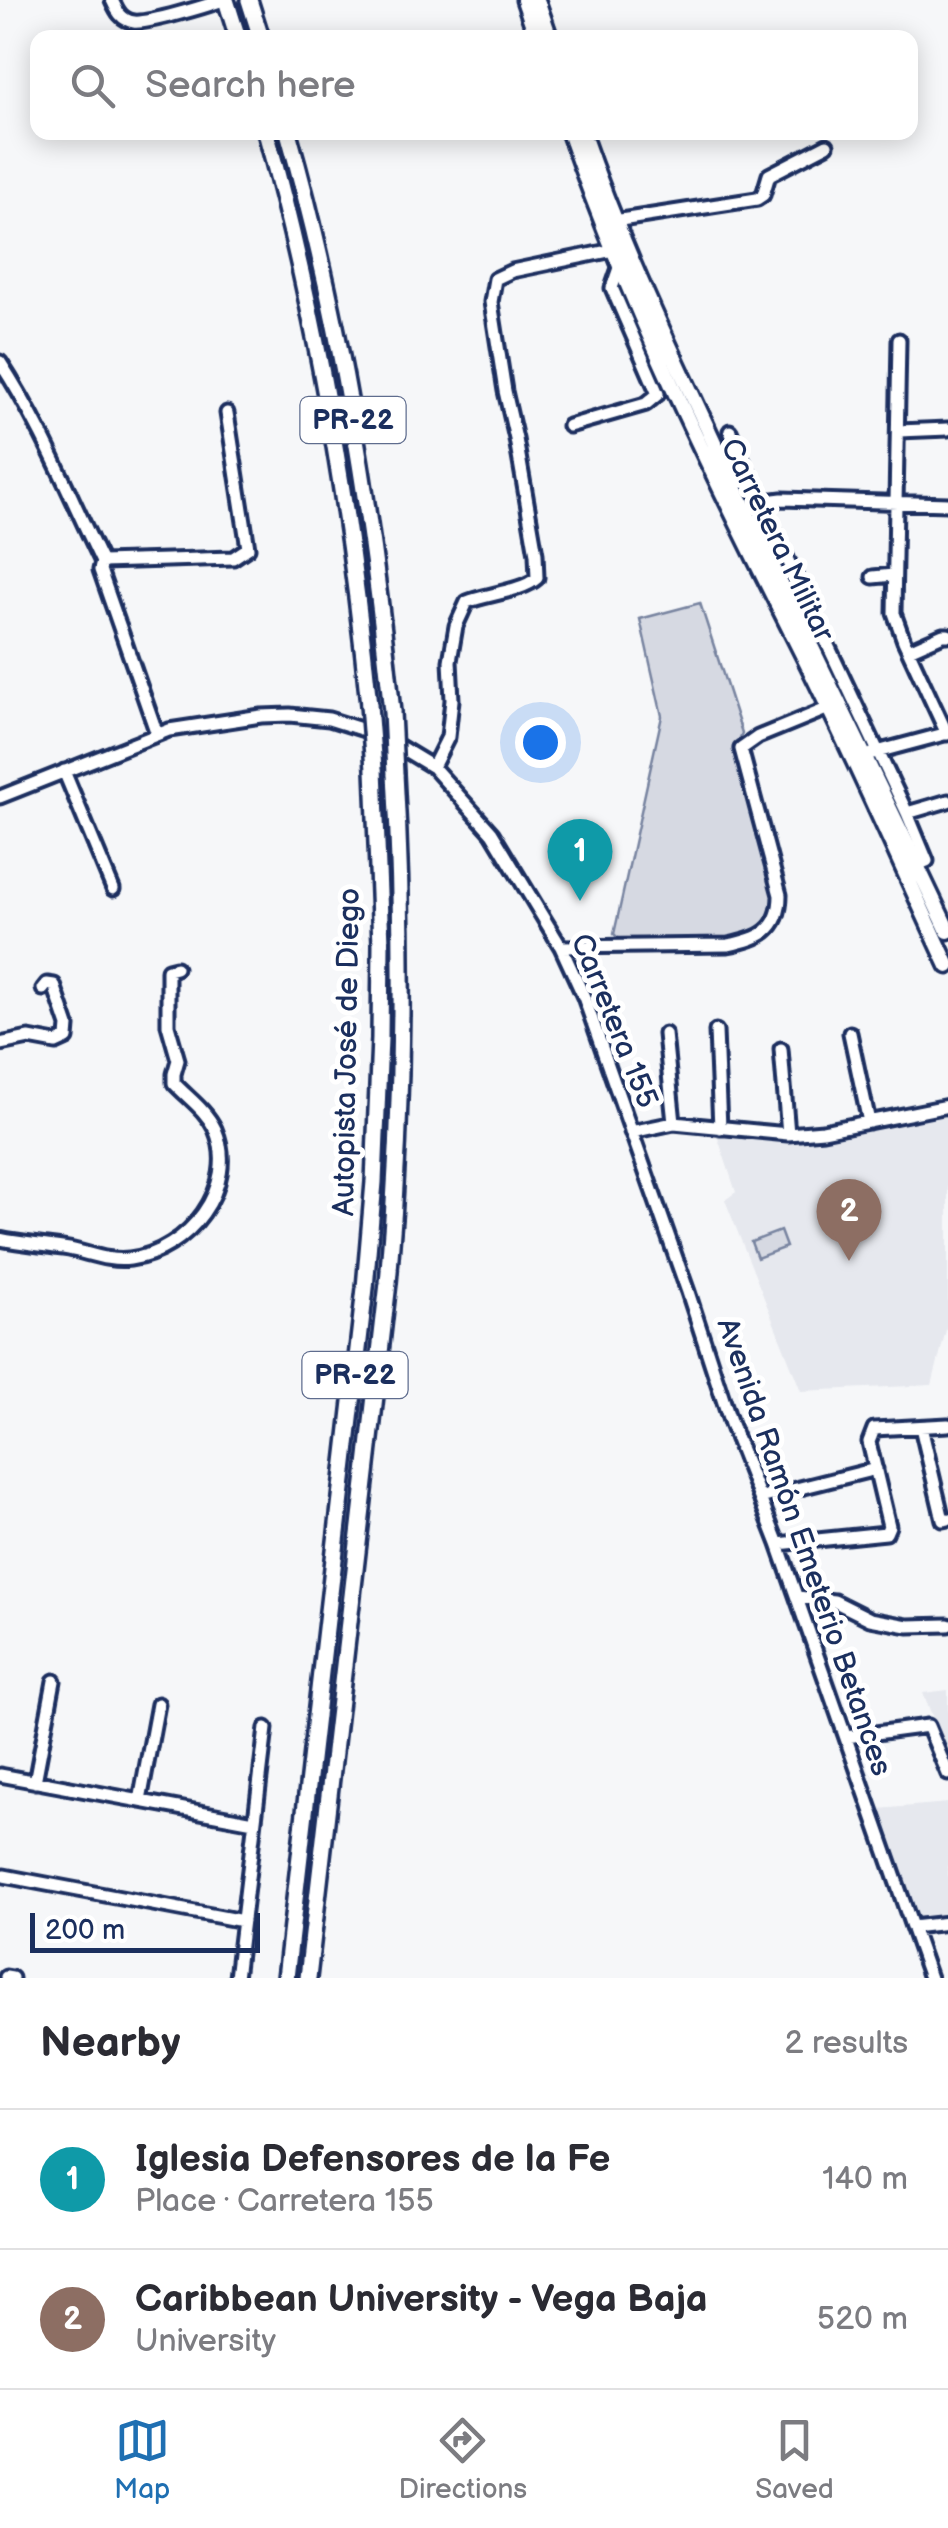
<!DOCTYPE html>
<html lang="en">
<head>
<meta charset="utf-8">
<style>
	:root { --surface:#fff; --page:#f7f7f7; --text:#2b2b33; --muted:#7c7c81; --line:#e1e1e2; --accent:#1f6fb2 }
	body { margin:0; font-family:"Balsamiq Sans",sans-serif; background:var(--page); color:var(--text) }
	.scale { position:absolute; left:30px; bottom:25px; width:230px; box-sizing:border-box; padding-left:10px; border:5px solid #1b2f5e; border-top:0; font-size:28px; line-height:35px; white-space:nowrap; color:#1b2f5e; -webkit-text-stroke:8px #fff; paint-order:stroke }
	.you { position:absolute; left:540px; top:742px; width:35px; height:35px; margin:-25px; border:8px solid #fff; border-radius:50%; background:#1a73e8; box-shadow:0 0 0 15px #1a73e833 }
	.badge { display:grid; place-items:center; width:65px; height:65px; border-radius:50%; background:var(--accent); color:#fff; font-size:32px; font-weight:700 }
	.pin { position:absolute; translate:-50% -82px; filter:drop-shadow(0 2px 5px #0008) }
	.pin::after { content:''; position:absolute; top:52px; width:35px; height:30px; background:inherit; clip-path:polygon(0 0,100% 0,50% 100%) }
	.list { margin:0; padding:0; list-style:none }
	h2 { display:flex; justify-content:space-between; align-items:center; height:130px; margin:0; padding:0 40px; font-size:42px }
	h2 small { font-size:32px; font-weight:400; color:var(--muted) }
	.list li { display:grid; grid-template-columns:65px 1fr auto; gap:30px; align-items:center; box-sizing:border-box; height:140px; padding:0 40px; border-top:2px solid var(--line) }
	.list b { display:block; font-size:38px; white-space:nowrap }
	.list p { margin:0; font-size:32px; white-space:nowrap; color:var(--muted) }
	.list em { font-size:32px; font-style:normal; color:var(--muted) }
	.icon { flex:none; width:55px; height:55px; fill:none; stroke:currentColor; stroke-width:2; stroke-linecap:round; stroke-linejoin:round }
	.map { position:relative; flex:none; width:948px; height:1978px; overflow:hidden }
	.search { position:absolute; background:var(--surface); box-shadow:0 5px 25px #0003; left:30px; right:30px; top:30px; height:110px; display:flex; align-items:center; gap:25px; box-sizing:border-box; padding:0 35px; border-radius:20px; color:var(--muted); font-size:38px }
	.sheet { height:410px; background:var(--surface) }
	nav { display:flex; justify-content:space-around; align-items:center; box-sizing:border-box; height:140px; border-top:2px solid var(--line); background:var(--surface); font-size:28px; color:var(--muted) }
	nav a { display:grid; justify-items:center; gap:5px }
	nav .on { color:var(--accent) }
	.map>svg:first-child { display:block }
</style>
</head>
<body>
<div class="map">
<svg width="948" height="1978" viewBox="0 0 948 1978">
	<rect width="100%" height="100%" fill="#f6f7f9"/>
	<filter id="ink" filterUnits="userSpaceOnUse"><feTurbulence type="fractalNoise" baseFrequency=".01" numOctaves="2"/><feDisplacementMap in="SourceGraphic" scale="20" xChannelSelector="R" yChannelSelector="G"/><feConvolveMatrix kernelMatrix="1 2 1 2 8 2 1 2 1" color-interpolation-filters="sRGB"/></filter>
	<g filter="url(#ink)">
		<path fill="#e6e8ee" d="M946 1109 948 1116V1322L932 1385 801 1391 725 1200 736 1192 716 1132 769 1140 806 1139 837 1135Z
			M948 1690V1755L923 1693Z
			M948 1803V1917L918 1920 878 1809Z"/>
		<path fill="#d6d9e2" stroke="#7884a0" stroke-width="2.5" d="M700 603 742 733 736 748 738 760 775 902C772 912 770 922 761 929 735 947 651 938 618 938L614 934 662 716 640 619Z
			M780 1231 786 1247 757 1258 751 1242Z"/>
		<g fill="none" stroke-linecap="round" stroke-linejoin="round">
			<defs>
				<path id="minor" d="M112 0C117 11 121 20 134 22 147 24 209 5 223 0
					M614 221 757 199 763 195 769 175 827 145
					M620 265 612 288 658 394
					M899 340 894 613 904 641 947 734
					M0 362C41 425 69 494 102 562L100 570 157 734
					M569 426 646 404 658 394
					M730 431 760 501 907 813 927 861 917 865
					M899 431 948 429
					M758 502 782 499 948 504
					M102 562 233 558 248 548 227 413
					M873 577 893 575
					M909 650 943 635H948
					M873 753 948 733
					M433 767 448 737 452 700 450 661 456 626 467 602C487 594 523 591 537 578L536 554 516 439 505 391 491 302 495 279 512 271 613 250
					M64 771 113 889
					M0 797 169 730 261 716 290 715 329 719 380 735 433 767 492 833 561 947 584 997 688 1292 731 1424 778 1544 930 1978
					M907 813 948 801
					M561 947 728 945C759 939 780 931 780 895L741 749 758 737 829 708
					M716 1031 720 1128
					M850 1033 869 1122
					M665 1034 674 1123
					M0 1044 29 1038 56 1043 67 1038 68 1026 54 985 47 984 43 989
					M781 1049 788 1134
					M631 1132 674 1123 788 1134 823 1131 948 1106
					M0 1239C23 1244 46 1245 69 1249 89 1253 109 1262 130 1259 187 1252 240 1187 215 1129 206 1110 188 1098 174 1083V1074L178 1060 168 1025V970L176 968
					M921 1427 943 1520 948 1519
					M760 1498 876 1469
					M778 1544 886 1533 889 1526 869 1442 874 1429 948 1425
					M797 1597 834 1601 870 1619 908 1626 948 1625
					M846 1737 928 1726 948 1774
					M0 1775 254 1822
					M35 1782 54 1681
					M140 1801 158 1704
					M4 1876 243 1921
					M912 1927 948 1923
					M6 1977 12 1978
					M236 1978 266 1728"/>
				<path id="major" d="M524 0 537 38
					M537 0 550 38
					M569 132C631 311 716 482 801 651 853 754 899 861 948 966
					M582 132C617 233 661 329 706 425 784 595 869 762 948 931"/>
				<path id="highway" d="M226 0 238 38
					M249 0 261 38
					M266 132C318 320 350 511 369 705
					M288 132C342 322 372 517 392 712
					M286 1978 365 1288 374 1182 380 1038 381 944 374 769
					M308 1978 388 1283C403 1113 405 944 395 774"/>
			</defs>
			<use href="#minor" stroke="#1b2f5e" stroke-width="19"/>
			<use href="#major" stroke="#1b2f5e" stroke-width="21"/>
			<use href="#highway" stroke="#1b2f5e" stroke-width="22"/>
			<use href="#minor" stroke="#fff" stroke-width="11"/>
			<use href="#major" stroke="#fff" stroke-width="14"/>
			<use href="#highway" stroke="#fff" stroke-width="15"/>
			<defs>
				<path id="highway-bridge" d="M369 705 374 769
					M392 712 395 774"/>
			</defs>
			<use href="#highway-bridge" stroke="#1b2f5e" stroke-width="22" stroke-linecap="butt"/>
			<use href="#highway-bridge" stroke="#fff" stroke-width="15"/>
		</g>
	</g>
	<g text-anchor="middle" dominant-baseline="central" stroke-width="10" stroke-linejoin="round" paint-order="stroke">
		<g fill="#fff" stroke="#5f6d8e" stroke-width="2.5">
			<rect x="300.5" y="397" width="105" height="46" rx="8"/>
			<rect x="302.5" y="1352" width="105" height="46" rx="8"/>
		</g>
		<g font-size="28" font-weight="bold" fill="#1b2f5e">
			<text x="353" y="420">PR-22</text>
			<text x="355" y="1375">PR-22</text>
		</g>
		<g font-size="30" fill="#1b2f5e" stroke="#fff">
			<text transform="translate(777 540) rotate(64)">Carretera Militar</text>
			<text transform="translate(614 1021) rotate(68)">Carretera 155</text>
			<text transform="translate(347 1052) rotate(-89)">Autopista José de Diego</text>
			<text transform="translate(804 1547) rotate(71)">Avenida Ramón Emeterio Betances</text>
		</g>
	</g>
</svg>
<div class="scale">200 m</div>
<div class="you"></div>
<div class="pin badge" style="left:580px;top:901px;background:#0f9aa8">1</div>
<div class="pin badge" style="left:849px;top:1261px;background:#8d6e63">2</div>
<div class="search"><svg class="icon" aria-label="search" viewBox="0 0 24 24"><circle cx="10" cy="10" r="6"/><path d="M15 15l6 6"/></svg>Search here</div>
</div>
<section class="sheet">
<h2>Nearby<small>2 results</small></h2>
<ul class="list">
<li><span class="badge" style="background:#0f9aa8">1</span><div><b>Iglesia Defensores de la Fe</b><p>Place · Carretera 155</p></div><em>140 m</em></li>
<li><span class="badge" style="background:#8d6e63">2</span><div><b>Caribbean University - Vega Baja</b><p>University</p></div><em>520 m</em></li>
</ul>
</section>
<nav>
<a class="on"><svg class="icon" aria-label="map" viewBox="0 0 24 24"><path d="M3 6l6-2 6 2 6-2v14l-6 2-6-2-6 2zM9 4v14M15 6v14"/></svg>Map</a>
<a><svg class="icon" aria-label="directions" viewBox="0 0 24 24"><path d="M12 3l9 9-9 9-9-9zM9 14v-3h6M13 9l2 2-2 2"/></svg>Directions</a>
<a><svg class="icon" aria-label="saved" viewBox="0 0 24 24"><path d="M7 4h10v16l-5-4-5 4z"/></svg>Saved</a>
</nav>
</body>
</html>
